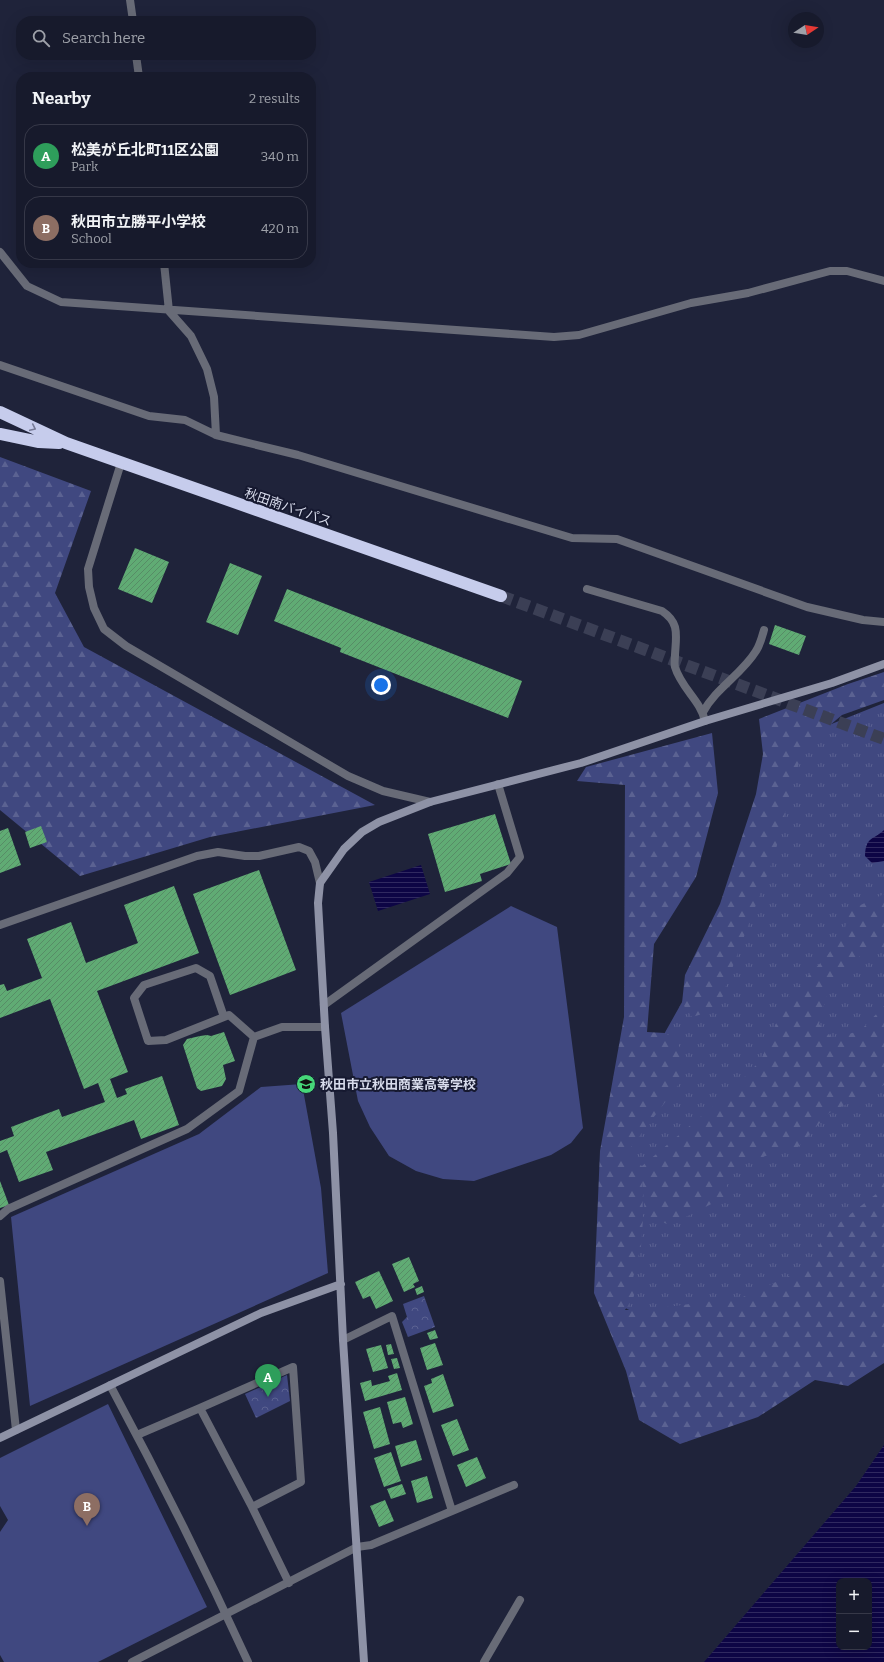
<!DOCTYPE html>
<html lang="en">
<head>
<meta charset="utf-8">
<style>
	:root { --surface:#171a2c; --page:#242738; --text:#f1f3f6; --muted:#9ea1a9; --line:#363848; --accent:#2563eb }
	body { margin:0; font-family:Bitter,"Noto Sans JP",serif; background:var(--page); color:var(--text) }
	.controls { position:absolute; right:12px; bottom:12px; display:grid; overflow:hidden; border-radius:8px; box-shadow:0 4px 16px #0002 }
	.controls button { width:36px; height:36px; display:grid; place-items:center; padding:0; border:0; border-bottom:1px solid var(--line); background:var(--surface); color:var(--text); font:20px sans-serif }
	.compass { position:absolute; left:788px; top:12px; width:36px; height:36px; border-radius:50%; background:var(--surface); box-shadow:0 4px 16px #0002; rotate:78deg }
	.you { position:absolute; left:381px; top:685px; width:14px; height:14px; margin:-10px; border:3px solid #fff; border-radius:50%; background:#1a73e8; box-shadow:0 0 0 6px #1a73e833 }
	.badge { display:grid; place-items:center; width:26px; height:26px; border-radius:50%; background:var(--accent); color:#fff; font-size:13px; font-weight:700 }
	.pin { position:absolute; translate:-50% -33px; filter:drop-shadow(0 1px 2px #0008) }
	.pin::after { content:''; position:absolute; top:21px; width:14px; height:12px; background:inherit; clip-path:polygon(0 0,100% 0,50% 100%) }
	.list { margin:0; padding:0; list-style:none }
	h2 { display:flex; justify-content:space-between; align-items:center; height:52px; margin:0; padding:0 16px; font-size:17px }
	h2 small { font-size:13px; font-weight:400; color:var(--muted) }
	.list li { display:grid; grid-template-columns:26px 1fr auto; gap:12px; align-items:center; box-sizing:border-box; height:64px; margin:0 8px 8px; padding:0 8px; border:1px solid var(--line); border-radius:16px }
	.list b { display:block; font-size:15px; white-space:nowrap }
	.list p { margin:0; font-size:13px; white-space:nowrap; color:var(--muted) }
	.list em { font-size:13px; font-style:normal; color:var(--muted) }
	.icon { flex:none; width:22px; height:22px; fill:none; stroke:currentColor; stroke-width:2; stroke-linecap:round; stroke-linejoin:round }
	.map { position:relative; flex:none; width:884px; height:1662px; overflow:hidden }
	.search { position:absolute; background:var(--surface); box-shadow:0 4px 16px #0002; left:16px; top:16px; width:300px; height:44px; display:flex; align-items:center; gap:10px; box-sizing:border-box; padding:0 14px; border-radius:16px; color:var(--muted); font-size:15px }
	.panel { position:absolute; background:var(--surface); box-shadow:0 4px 16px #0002; left:16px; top:72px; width:300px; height:196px; border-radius:16px }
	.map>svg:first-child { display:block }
</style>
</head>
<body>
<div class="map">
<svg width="884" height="1662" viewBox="0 0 884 1662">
	<defs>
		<pattern id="grass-tufts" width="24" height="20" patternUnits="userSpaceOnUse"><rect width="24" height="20" fill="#404880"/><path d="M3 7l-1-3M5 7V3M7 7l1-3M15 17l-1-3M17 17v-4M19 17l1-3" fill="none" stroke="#5b6292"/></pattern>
		<pattern id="forest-firs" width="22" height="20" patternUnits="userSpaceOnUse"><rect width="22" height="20" fill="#404880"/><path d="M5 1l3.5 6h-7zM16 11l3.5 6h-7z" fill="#5b6292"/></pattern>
		<pattern id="park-crowns" width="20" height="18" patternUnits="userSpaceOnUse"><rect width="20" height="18" fill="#404880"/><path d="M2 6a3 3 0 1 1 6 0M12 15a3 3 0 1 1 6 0" fill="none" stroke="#5b6292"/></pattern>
		<pattern id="water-rules" width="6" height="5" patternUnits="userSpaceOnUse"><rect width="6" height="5" fill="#0d0545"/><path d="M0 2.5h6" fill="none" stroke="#302960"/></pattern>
		<pattern id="building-hatch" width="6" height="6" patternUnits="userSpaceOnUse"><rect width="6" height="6" fill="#60ab74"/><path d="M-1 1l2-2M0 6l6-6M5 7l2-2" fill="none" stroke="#578c66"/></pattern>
	</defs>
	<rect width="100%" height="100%" fill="#1f233a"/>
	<path fill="url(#grass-tufts)" d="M884 703V1237L685 1337 615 1303 612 1127 737 904 784 743Z"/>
	<path fill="url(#forest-firs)" d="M0 457 91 491 55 593 84 647 375 805 210 837 80 876 0 810Z
		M884 672V700L842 715 804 747 792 785 774 857 727 982 719 1009 692 1017 682 1003 685 975 720 904 756 794 763 754 759 719 848 684Z
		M712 733 718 793 696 877 654 944 647 1032 665 1033 678 1041 685 1076 625 1155 642 1166 730 1092 761 1060 787 999 826 957 844 932 850 910 884 894V950L865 951 829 987 819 1024 832 1038 860 1031 884 1006V1085L829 1113 797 1148 771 1154 730 1169 725 1197 670 1225 645 1216 642 1178 643 1219 641 1246 633 1278 634 1296 625 1310 667 1307 743 1297 809 1267 824 1235 876 1194 884 1180V1363L848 1386 815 1380 758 1417 680 1444 639 1420 626 1371 594 1293 600 1151 624 1017 625 785 577 781 586 767Z"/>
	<path fill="url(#park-crowns)" d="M424 1296 435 1327 408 1337 402 1322 407 1317 403 1304Z
		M287 1375 290 1401 256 1418 245 1394Z"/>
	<path fill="#404880" d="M511 906 557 927 583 1128 571 1143 551 1155 474 1181 443 1179 416 1171 389 1156 370 1127 358 1101 341 1013Z
		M302 1084 321 1188 328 1273 30 1406 11 1217 199 1134 261 1087Z
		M108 1404 207 1607 98 1662H4L0 1655V1532L8 1520 0 1506V1458Z"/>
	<path fill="url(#water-rules)" fill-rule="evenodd" d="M884 830V861L872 863 865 856C866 836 872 841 884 830Z
		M421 865 430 894 378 911 369 882Z
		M884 1445V1662H704L856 1486ZM839 1581H869V1647H839Z"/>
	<path fill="url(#building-hatch)" d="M135 548 169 562 152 603 118 589Z
		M230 563 262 576 238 635 206 622Z
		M287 589 522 681 508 718 340 652 341 648 274 621Z
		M775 625 806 636 799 655 769 644Z
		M495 814 511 864 480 874 482 881 445 892 428 834Z
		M41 826 47 842 30 848 25 832Z
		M8 828 21 865 0 873V831Z
		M259 870 296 970 230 995 193 894Z
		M174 886 199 953 97 991 128 1072 110 1079 117 1098 127 1094 125 1089 162 1076 179 1125 141 1139 134 1120 46 1152 53 1170 19 1182 7 1150 0 1153V1141L14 1136 11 1127 59 1109 62 1117 105 1102 98 1083 84 1089 50 999 0 1018V985L4 984 7 991 42 978 27 939 71 922 86 963 138 943 124 905Z
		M224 1032 235 1061 223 1065 226 1079 222 1086 201 1091 197 1088 183 1045 187 1039 200 1036 207 1035 211 1036Z
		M0 1181 9 1205 0 1208Z
		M409 1257 419 1281 413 1284 415 1287 404 1292 392 1264Z
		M379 1271 393 1301 376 1309 370 1296 363 1299 355 1282Z
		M422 1286 424 1292 417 1295 415 1289Z
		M435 1330 438 1338 430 1340 427 1333Z
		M435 1343 443 1365 427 1370 420 1348Z
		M391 1344 394 1354 388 1355 386 1345Z
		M381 1345 388 1368 373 1372 366 1349Z
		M397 1358 400 1368 394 1369 391 1359Z
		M397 1373 402 1390 365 1401 360 1383 371 1380 372 1386 390 1381 388 1376Z
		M443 1374 454 1406 433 1413 424 1386 432 1383 431 1379Z
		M405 1397 413 1424 403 1428 401 1422 393 1424 387 1402Z
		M380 1407 390 1444 374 1449 363 1412Z
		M457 1419 469 1450 453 1456 441 1425Z
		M416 1440 422 1460 401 1467 395 1446Z
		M391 1452 401 1481 384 1487 374 1458Z
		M477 1457 486 1478 466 1487 457 1465Z
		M427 1476 433 1498 417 1503 411 1481Z
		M402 1484 406 1494 391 1499 387 1489Z
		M385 1500 394 1521 379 1527 370 1506Z"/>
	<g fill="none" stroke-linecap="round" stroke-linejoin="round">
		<path stroke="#3b3f55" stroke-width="12" stroke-dasharray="12 6" stroke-linecap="butt" d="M501 596 884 739"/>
		<path stroke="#686b77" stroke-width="8" d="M130 0 133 21
			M136 55 139 77
			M0 252 27 286 61 302 554 337 579 335 691 303 748 293 830 271H847L884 281
			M164 263 169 311 191 336 207 369 214 397 216 435
			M0 365 149 416 185 420 216 435 298 455 572 538 617 539 807 607 863 620 884 622
			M121 463 88 569 89 587 94 608 104 629 126 646 348 776 383 791 430 802
			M587 589 662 611C680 623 676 635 675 655 675 659 674 663 675 667 681 688 701 701 705 721
			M703 712C716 688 742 674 756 651 760 645 762 637 764 630
			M324 1005 507 873 520 857 498 784
			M224 1017 210 976 196 968 144 985 134 998 148 1041 166 1040 229 1015 254 1037
			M0 1216 8 1209 187 1129 239 1091 254 1037 282 1027H325
			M0 1281 16 1430"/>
		<path stroke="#686b77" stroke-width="8" d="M0 925 197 856 218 852 245 856H259L299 847 309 851 315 862 320 883
			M110 1385C159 1476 205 1568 248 1662
			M137 1435 200 1408
			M252 1507 301 1482 293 1367 200 1408 252 1507 289 1583
			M452 1511 514 1485
			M132 1662 357 1547 371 1545 452 1511 392 1316 343 1340
			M484 1662 520 1600"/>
		<path stroke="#8e92a6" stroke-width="8" d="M0 1438 261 1313 341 1284
			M364 1662 343 1340 333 1133 325 1027 318 903 320 883 344 849 362 832 379 822 430 802 581 763 705 721 832 683 884 664"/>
		<path stroke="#c6ccec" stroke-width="12" d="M0 412 66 443 501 596
			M0 434 39 442 59 443"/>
	</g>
	<defs><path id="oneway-chevron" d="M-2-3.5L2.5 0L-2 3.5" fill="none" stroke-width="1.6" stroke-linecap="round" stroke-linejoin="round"/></defs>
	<use stroke="#777b97" href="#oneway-chevron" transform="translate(33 428) rotate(25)"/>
	<defs>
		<symbol id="school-disc" viewBox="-11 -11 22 22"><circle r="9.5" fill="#46d779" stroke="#161930"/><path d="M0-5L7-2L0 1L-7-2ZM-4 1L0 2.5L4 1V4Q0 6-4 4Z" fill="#111"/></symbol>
	</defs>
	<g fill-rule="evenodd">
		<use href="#school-disc" x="295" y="1073" width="22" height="22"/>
	</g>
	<g text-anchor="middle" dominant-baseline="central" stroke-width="4" stroke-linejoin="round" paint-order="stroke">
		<g font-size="13" fill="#d8dcec" stroke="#161930">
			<text transform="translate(288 507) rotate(19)">秋田南バイパス</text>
		</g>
		<g font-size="13" font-weight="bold" fill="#d8dcec" stroke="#161930" text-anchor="start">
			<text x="320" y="1084">秋田市立秋田商業高等学校</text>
		</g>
	</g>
</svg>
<div class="controls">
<button>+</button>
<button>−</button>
</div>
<svg class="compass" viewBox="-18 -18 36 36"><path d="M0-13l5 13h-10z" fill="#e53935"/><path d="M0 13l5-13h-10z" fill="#9ea1a9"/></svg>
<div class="you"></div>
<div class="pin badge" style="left:268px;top:1397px;background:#2e9e5b">A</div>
<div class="pin badge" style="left:87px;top:1526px;background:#8d6e63">B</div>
<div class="search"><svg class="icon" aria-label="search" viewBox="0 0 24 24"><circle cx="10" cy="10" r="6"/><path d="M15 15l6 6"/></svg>Search here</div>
<section class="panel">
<h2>Nearby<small>2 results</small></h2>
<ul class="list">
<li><span class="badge" style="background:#2e9e5b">A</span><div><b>松美が丘北町11区公園</b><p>Park</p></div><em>340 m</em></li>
<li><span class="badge" style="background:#8d6e63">B</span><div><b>秋田市立勝平小学校</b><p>School</p></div><em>420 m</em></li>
</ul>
</section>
</div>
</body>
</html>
